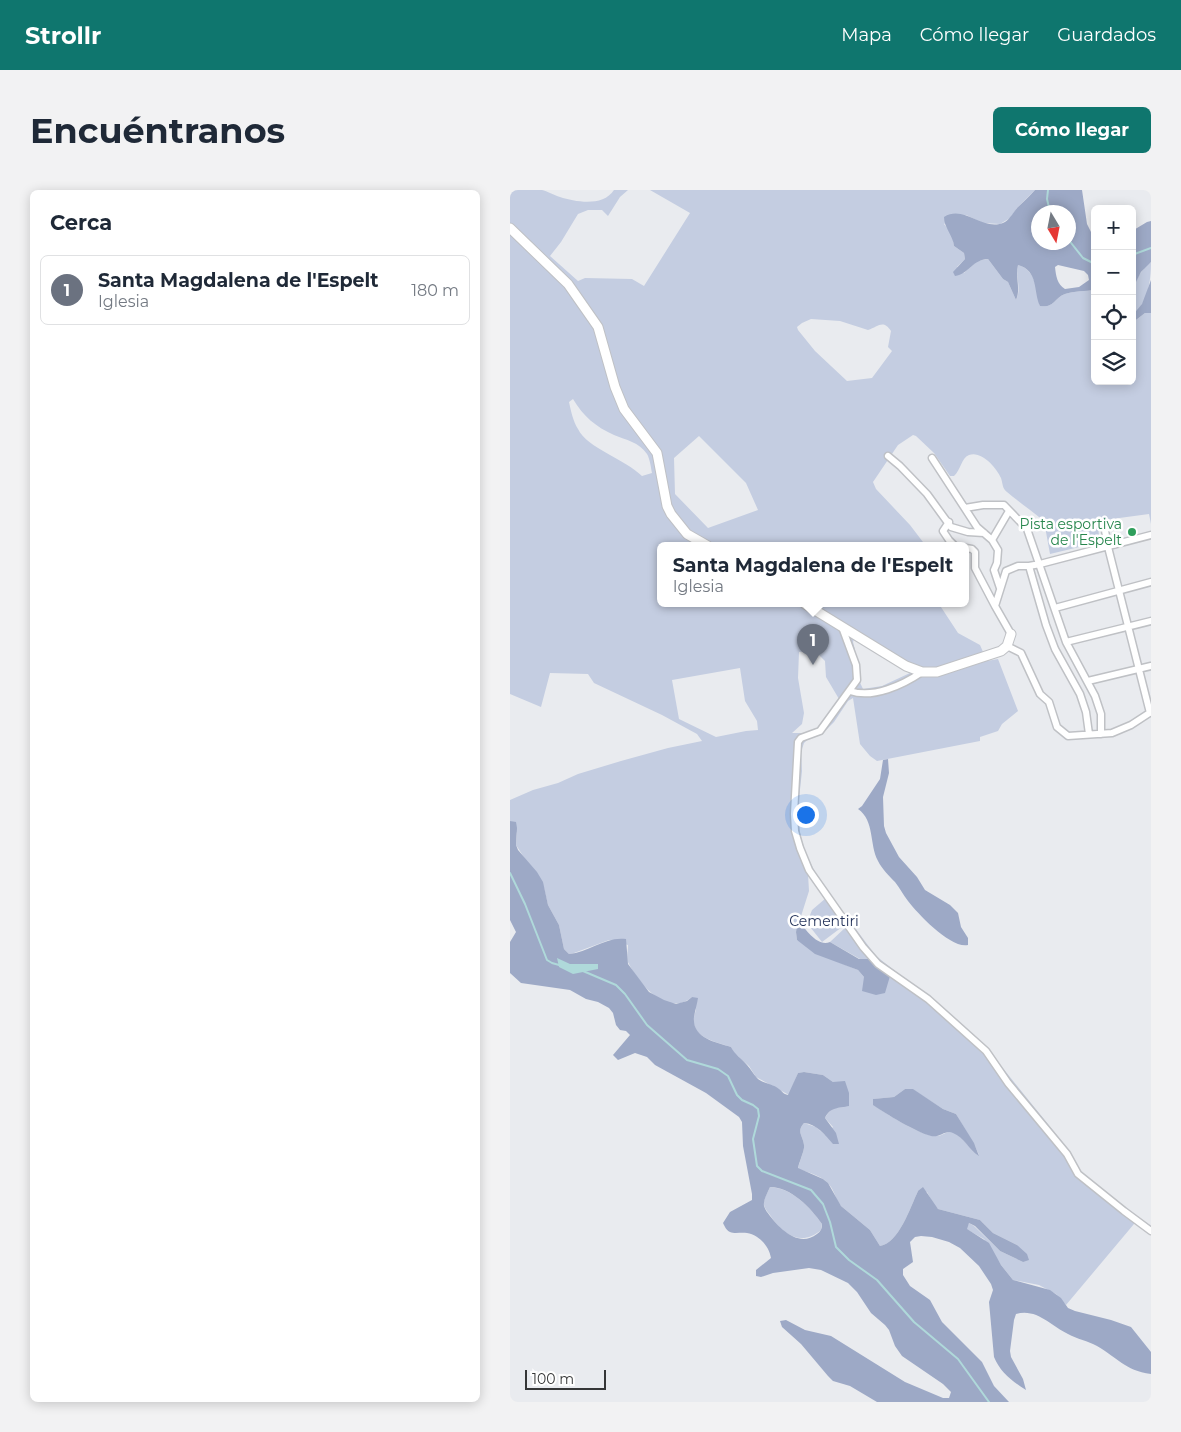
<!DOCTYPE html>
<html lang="es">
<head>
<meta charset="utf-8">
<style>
	:root { --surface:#fff; --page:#f2f2f3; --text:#1f2937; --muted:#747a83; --line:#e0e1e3; --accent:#0f766e }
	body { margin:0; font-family:Montserrat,sans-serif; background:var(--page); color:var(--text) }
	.controls { position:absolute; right:15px; top:15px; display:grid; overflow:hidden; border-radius:8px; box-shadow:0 2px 12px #0003 }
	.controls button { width:45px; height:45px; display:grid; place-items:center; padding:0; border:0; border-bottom:1px solid var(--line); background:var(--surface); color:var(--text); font:25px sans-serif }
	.compass { position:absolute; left:521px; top:15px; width:45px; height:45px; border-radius:50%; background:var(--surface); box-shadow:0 2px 12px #0003; rotate:170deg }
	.scale { position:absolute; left:15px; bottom:12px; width:81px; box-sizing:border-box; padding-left:5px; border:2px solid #353637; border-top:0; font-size:14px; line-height:18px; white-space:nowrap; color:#353637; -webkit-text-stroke:4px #fff; paint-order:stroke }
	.you { position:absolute; left:295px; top:624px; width:18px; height:18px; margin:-12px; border:4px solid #fff; border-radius:50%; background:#1a73e8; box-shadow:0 0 0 8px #1a73e833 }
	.badge { display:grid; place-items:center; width:32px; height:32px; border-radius:50%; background:var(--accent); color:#fff; font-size:16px; font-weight:700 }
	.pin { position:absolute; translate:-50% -41px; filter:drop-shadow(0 1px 2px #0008) }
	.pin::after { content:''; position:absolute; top:26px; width:18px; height:15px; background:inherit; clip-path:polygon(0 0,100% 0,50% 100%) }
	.popup { position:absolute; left:147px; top:352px; width:312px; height:65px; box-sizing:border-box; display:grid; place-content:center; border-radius:8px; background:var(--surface); filter:drop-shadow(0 1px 4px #0005); font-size:16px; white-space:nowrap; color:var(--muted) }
	.popup b { font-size:19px; color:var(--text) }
	.popup::after { content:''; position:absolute; left:50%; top:100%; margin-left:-10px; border:10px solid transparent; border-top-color:var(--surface) }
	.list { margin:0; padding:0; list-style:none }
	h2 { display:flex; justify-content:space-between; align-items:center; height:65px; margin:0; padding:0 20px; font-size:21px }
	h2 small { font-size:16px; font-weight:400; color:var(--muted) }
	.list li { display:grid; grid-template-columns:32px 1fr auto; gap:15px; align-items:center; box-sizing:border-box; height:70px; margin:0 10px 10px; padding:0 10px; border:1px solid var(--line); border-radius:8px }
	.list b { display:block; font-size:19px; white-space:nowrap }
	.list p { margin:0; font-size:16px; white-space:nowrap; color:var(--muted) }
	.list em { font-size:16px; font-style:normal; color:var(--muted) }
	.icon { flex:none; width:28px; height:28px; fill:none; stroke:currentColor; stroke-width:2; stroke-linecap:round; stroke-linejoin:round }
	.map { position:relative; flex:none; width:641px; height:1212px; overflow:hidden; border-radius:8px }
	header { display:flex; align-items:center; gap:30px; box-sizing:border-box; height:70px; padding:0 25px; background:var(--accent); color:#fff }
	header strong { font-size:24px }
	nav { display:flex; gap:28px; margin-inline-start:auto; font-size:18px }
	.intro { display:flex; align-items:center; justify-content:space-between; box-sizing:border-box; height:120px; padding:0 30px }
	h1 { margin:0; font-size:35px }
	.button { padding:12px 22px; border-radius:8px; background:var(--accent); color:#fff; font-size:18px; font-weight:700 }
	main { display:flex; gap:30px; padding:0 30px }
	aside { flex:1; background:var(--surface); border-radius:8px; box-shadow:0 2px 12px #0003 }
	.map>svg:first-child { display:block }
</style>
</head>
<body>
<header>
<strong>Strollr</strong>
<nav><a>Mapa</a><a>Cómo llegar</a><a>Guardados</a></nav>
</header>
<div class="intro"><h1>Encuéntranos</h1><a class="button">Cómo llegar</a></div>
<main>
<aside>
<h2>Cerca<small></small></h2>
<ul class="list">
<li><span class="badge" style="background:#6b7280">1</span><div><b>Santa Magdalena de l'Espelt</b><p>Iglesia</p></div><em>180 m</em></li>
</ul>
</aside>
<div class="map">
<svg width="641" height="1212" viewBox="0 0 641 1212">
	<rect width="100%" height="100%" fill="#e9ebef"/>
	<path fill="#c4cde1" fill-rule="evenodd" d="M0 0C10 0 21 0 32 0 37 1 44 5 50 7 66 12 93 17 104 0H118L110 7 98 26 92 20H78L68 24 51 52 40 66 68 91 75 88 122 89 134 96 180 23 140 0H525L507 18 500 28 490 34 473 33 456 25 434 34 442 44 444 56 454 63 455 69 447 77 454 83 467 71 478 69 493 89 498 92 506 110C512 99 505 86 508 75 526 80 527 100 530 116 545 118 544 108 555 104 564 101 576 101 585 100V191H622V133L635 123H641V334L639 324 587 331 590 352 540 364 534 331C522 321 509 312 497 302 492 298 493 294 491 288 487 278 471 260 459 265 451 268 451 280 444 286H440L424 263 406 246 403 245 388 255 363 292 366 299 400 335 416 356H150V414H429L448 443 470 455 477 471 488 469 508 521 492 534 488 541 470 547V551L367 571 360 566 350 554 343 508 338 511 324 532 317 539 301 546 294 553 291 562 292 581 288 618 290 643 295 662 309 690 366 766 440 824 475 856 558 959 565 977 629 1028 556 1115 546 1104 529 1095 503 1090 491 1075 474 1049 456 1039 459 1033 464 1036 490 1061 513 1072 507 1055 483 1043 470 1030 428 1019 424 1015 417 1002 408 1001C400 1018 389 1053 370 1056L360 1040 331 1016C326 1010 325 1003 321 997 314 986 300 983 288 979 289 972 295 960 294 955 293 945 286 942 294 933L306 937 315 945 323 937 315 928C319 920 325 917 334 917L335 892H323L313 885 294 882 288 883 279 905 246 887 239 876 224 863 221 857C202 851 176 846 186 820L182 807C158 828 129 794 119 774 116 770 118 760 118 755L99 750 64 763 59 764 54 759 49 735 38 715 34 698 6 655 7 643 0 631V610L23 600 48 593 68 584 111 571 158 558 192 551 187 544 152 525 84 493 78 484 40 483 31 517 0 504ZM301 129 330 131 358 140C368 137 373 129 381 141L378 157 382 161 362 188 337 191 305 161 288 140 287 137 292 133ZM63 209C73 226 86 237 104 245 116 250 129 252 137 264 140 269 141 278 142 283L132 286C115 269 77 258 68 239 63 231 61 221 59 212ZM189 246 236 293 248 320 198 338 165 304 164 268ZM344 449 400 483 372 496 353 499C345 485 348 467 343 452ZM304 460 315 471 316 487 329 509 307 538 301 543H282L292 534 294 523 288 488 289 462ZM230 478 235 511 247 531 248 540 236 541 206 547 169 529 162 490ZM298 684 316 708 302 720 297 733 312 752 336 734 337 736 320 752 350 769H361L354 787 348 780 321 769 287 750 286 742 299 701ZM395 899H402L433 919 446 924 465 956 469 965C459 960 454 947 443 942 436 940 432 947 425 946 412 946 374 923 363 914V909L384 907Z
		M641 72C641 91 638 114 622 126 622 103 622 88 641 72Z
		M260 997C282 998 300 1017 312 1034L311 1040C293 1056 274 1046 262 1028 260 1024 255 1020 254 1015 253 1009 258 1002 260 997Z"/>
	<path fill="#9da9c6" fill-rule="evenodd" d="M525 0H572L577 34 585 50V100C576 101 564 101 555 104 544 108 545 118 530 116 523 101 529 81 508 75 505 87 511 99 506 110L498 92 493 89 478 69C463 69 459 84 445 86L443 82 455 69 454 63 444 56C443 45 434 38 434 27 455 14 473 43 495 32 501 28 503 22 508 17 514 11 520 6 525 0ZM528 22H558V52H528ZM548 75 574 81 578 85 579 90 569 97 555 99C547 94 546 86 545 77Z
		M641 31V72L631 82 622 100V41L637 32Z
		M641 90V123H635L622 133V126L632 114Z
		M378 569 379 583 373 607 374 636 376 643 389 667 407 687 415 700 440 715 448 723 451 737 458 748V755C441 759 408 724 398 711 393 705 390 698 385 692 379 686 372 679 368 671 359 654 365 631 348 619L352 616 370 589 373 570Z
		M0 631 6 632 7 638 6 655 8 660 27 682 33 692 38 715 49 735 54 759 59 764C79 762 96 746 116 749L118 774 139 802 154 810 166 814 177 811 182 807 188 808C187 814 185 821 184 827 182 848 205 852 221 857 225 865 231 868 237 875 241 879 243 884 247 888 253 894 262 893 269 899 273 902 273 904 278 905L288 883 294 882 313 885 323 892 335 891 339 903V916C329 918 320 917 315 928L326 943 329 954H323C315 945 307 934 294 933 286 942 293 945 294 955 295 960 289 972 288 978L313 989 318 993 331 1016 360 1040 370 1056C389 1053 400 1018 408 1001L413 997 428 1019 470 1030 483 1043 507 1055 517 1064 519 1070 513 1072 490 1061 465 1036 459 1033 457 1039 479 1053 491 1075 503 1090 540 1100 551 1108 558 1118 565 1121 601 1130 621 1137 641 1162V1184C614 1180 608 1168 587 1156 578 1151 567 1149 558 1144 541 1136 527 1118 506 1124L504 1130 500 1161 501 1167 513 1189 516 1200C503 1192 490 1182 484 1167L479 1112 483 1100 481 1094 469 1076 450 1058 439 1052 422 1047 411 1046 405 1047 400 1052 403 1072 393 1079V1085L400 1096 420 1110 432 1132 472 1172 484 1196 499 1212H367L340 1196 323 1191 318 1186 291 1154 272 1137 270 1131 276 1130 295 1140 321 1146 395 1192 433 1208H439L441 1202 433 1194 392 1166 385 1156 379 1140 375 1135 361 1123 347 1102 338 1093 311 1080 299 1078 263 1083 251 1087 246 1086V1080L261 1068C259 1056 249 1045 237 1043 231 1042 225 1044 220 1042 216 1040 215 1037 213 1033L220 1022 242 1010V1004L233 956 232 932 229 927 196 903 145 875 137 867 125 863 108 870 103 865 120 845 116 841 110 840 106 835 103 823 99 818 88 812 76 809 60 800 11 793 0 783V752L6 742 0 730ZM260 997C281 997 301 1018 312 1034 312 1039 311 1041 307 1044 289 1058 270 1039 260 1026 258 1023 255 1020 254 1016 253 1010 258 1002 260 997Z
		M288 731C297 740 307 757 320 752L349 769H361L380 786 375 803 366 805 352 801 354 787 348 780 305 764 287 750 286 742Z
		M395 899H403L433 919 446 924 464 953 469 966C459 960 454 947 443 943 436 939 430 948 421 946 406 942 376 924 363 915V909L384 907Z"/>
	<path fill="#afd9da" d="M47 768 60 774H88V779L63 784 49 777Z"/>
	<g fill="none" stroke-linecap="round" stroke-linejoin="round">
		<path stroke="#afd9da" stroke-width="2" d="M538 0 537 9 540 22
			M558 49 573 68 585 74
			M622 65 641 58
			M0 683 15 714 37 770 42 773 49 775
			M73 781 106 795 115 804 137 835 177 870 208 879 218 886 227 905 232 910 243 915 248 919 249 926 243 949 247 976 252 981 301 1000 313 1014 320 1032 326 1057 339 1070 367 1090 404 1132 448 1169 479 1212"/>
		<defs>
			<path id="street" d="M378 266 390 276 417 304 441 337 458 342 474 343
				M422 268 467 337 482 350 488 360 487 373 484 380 490 398
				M455 318 473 315H494L517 339 556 452 585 506 591 524V544
				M439 332 433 341 439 350 445 356
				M594 335 598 357 640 523
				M482 350 499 321
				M456 358 462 359 465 362V378L485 416
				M519 376 536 435 545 459 570 504 576 522 579 544
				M545 418 641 392
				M332 437 346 475 347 490 310 541 291 548 288 552 284 624 285 641 290 658 299 680 353 757 368 774 418 809 476 861 498 893 557 964 568 984 614 1021 641 1041
				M501 444 485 416 496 381 508 376H519L530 374 641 345
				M556 452 641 431
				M497 456 511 463 530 504 539 512 547 537 558 546 602 543 621 535 641 522
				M578 491 641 476
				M340 501C363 509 393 495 412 482"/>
			<path id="secondary" d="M0 38 58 94 88 137 105 197 114 219 147 263 157 316 161 324 177 344 198 356
				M295 414 396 476 412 482H427L491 461 497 456 501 444"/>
		</defs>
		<use href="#street" stroke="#bfc1c5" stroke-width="9"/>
		<use href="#secondary" stroke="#bfc1c5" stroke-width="11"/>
		<use href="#street" stroke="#fff" stroke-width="6"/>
		<use href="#secondary" stroke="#fff" stroke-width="9"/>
	</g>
	<circle fill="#2e9e5b" stroke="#fff" stroke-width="2" cx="622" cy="342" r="5"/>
	<g text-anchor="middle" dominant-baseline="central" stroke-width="5" stroke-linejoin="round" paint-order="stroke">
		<g font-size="14" fill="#27864d" stroke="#fff" text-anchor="end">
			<text x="612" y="334">Pista esportiva<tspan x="612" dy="16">de l'Espelt</tspan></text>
		</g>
		<g font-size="14" fill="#1f2e56" stroke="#fff">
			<text x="314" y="731">Cementiri</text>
		</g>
	</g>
</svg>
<div class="controls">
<button>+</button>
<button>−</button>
<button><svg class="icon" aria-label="locate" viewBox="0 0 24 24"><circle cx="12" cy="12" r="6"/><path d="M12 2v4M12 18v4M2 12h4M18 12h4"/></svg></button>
<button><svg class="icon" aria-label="layers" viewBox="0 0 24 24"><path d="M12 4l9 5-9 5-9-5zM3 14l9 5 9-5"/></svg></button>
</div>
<svg class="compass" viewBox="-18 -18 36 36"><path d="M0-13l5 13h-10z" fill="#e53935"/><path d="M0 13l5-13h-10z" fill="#747a83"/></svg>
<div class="scale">100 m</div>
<div class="you"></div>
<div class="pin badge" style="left:303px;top:475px;background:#6b7280">1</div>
<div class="popup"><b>Santa Magdalena de l'Espelt</b>Iglesia</div>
</div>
</main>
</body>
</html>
